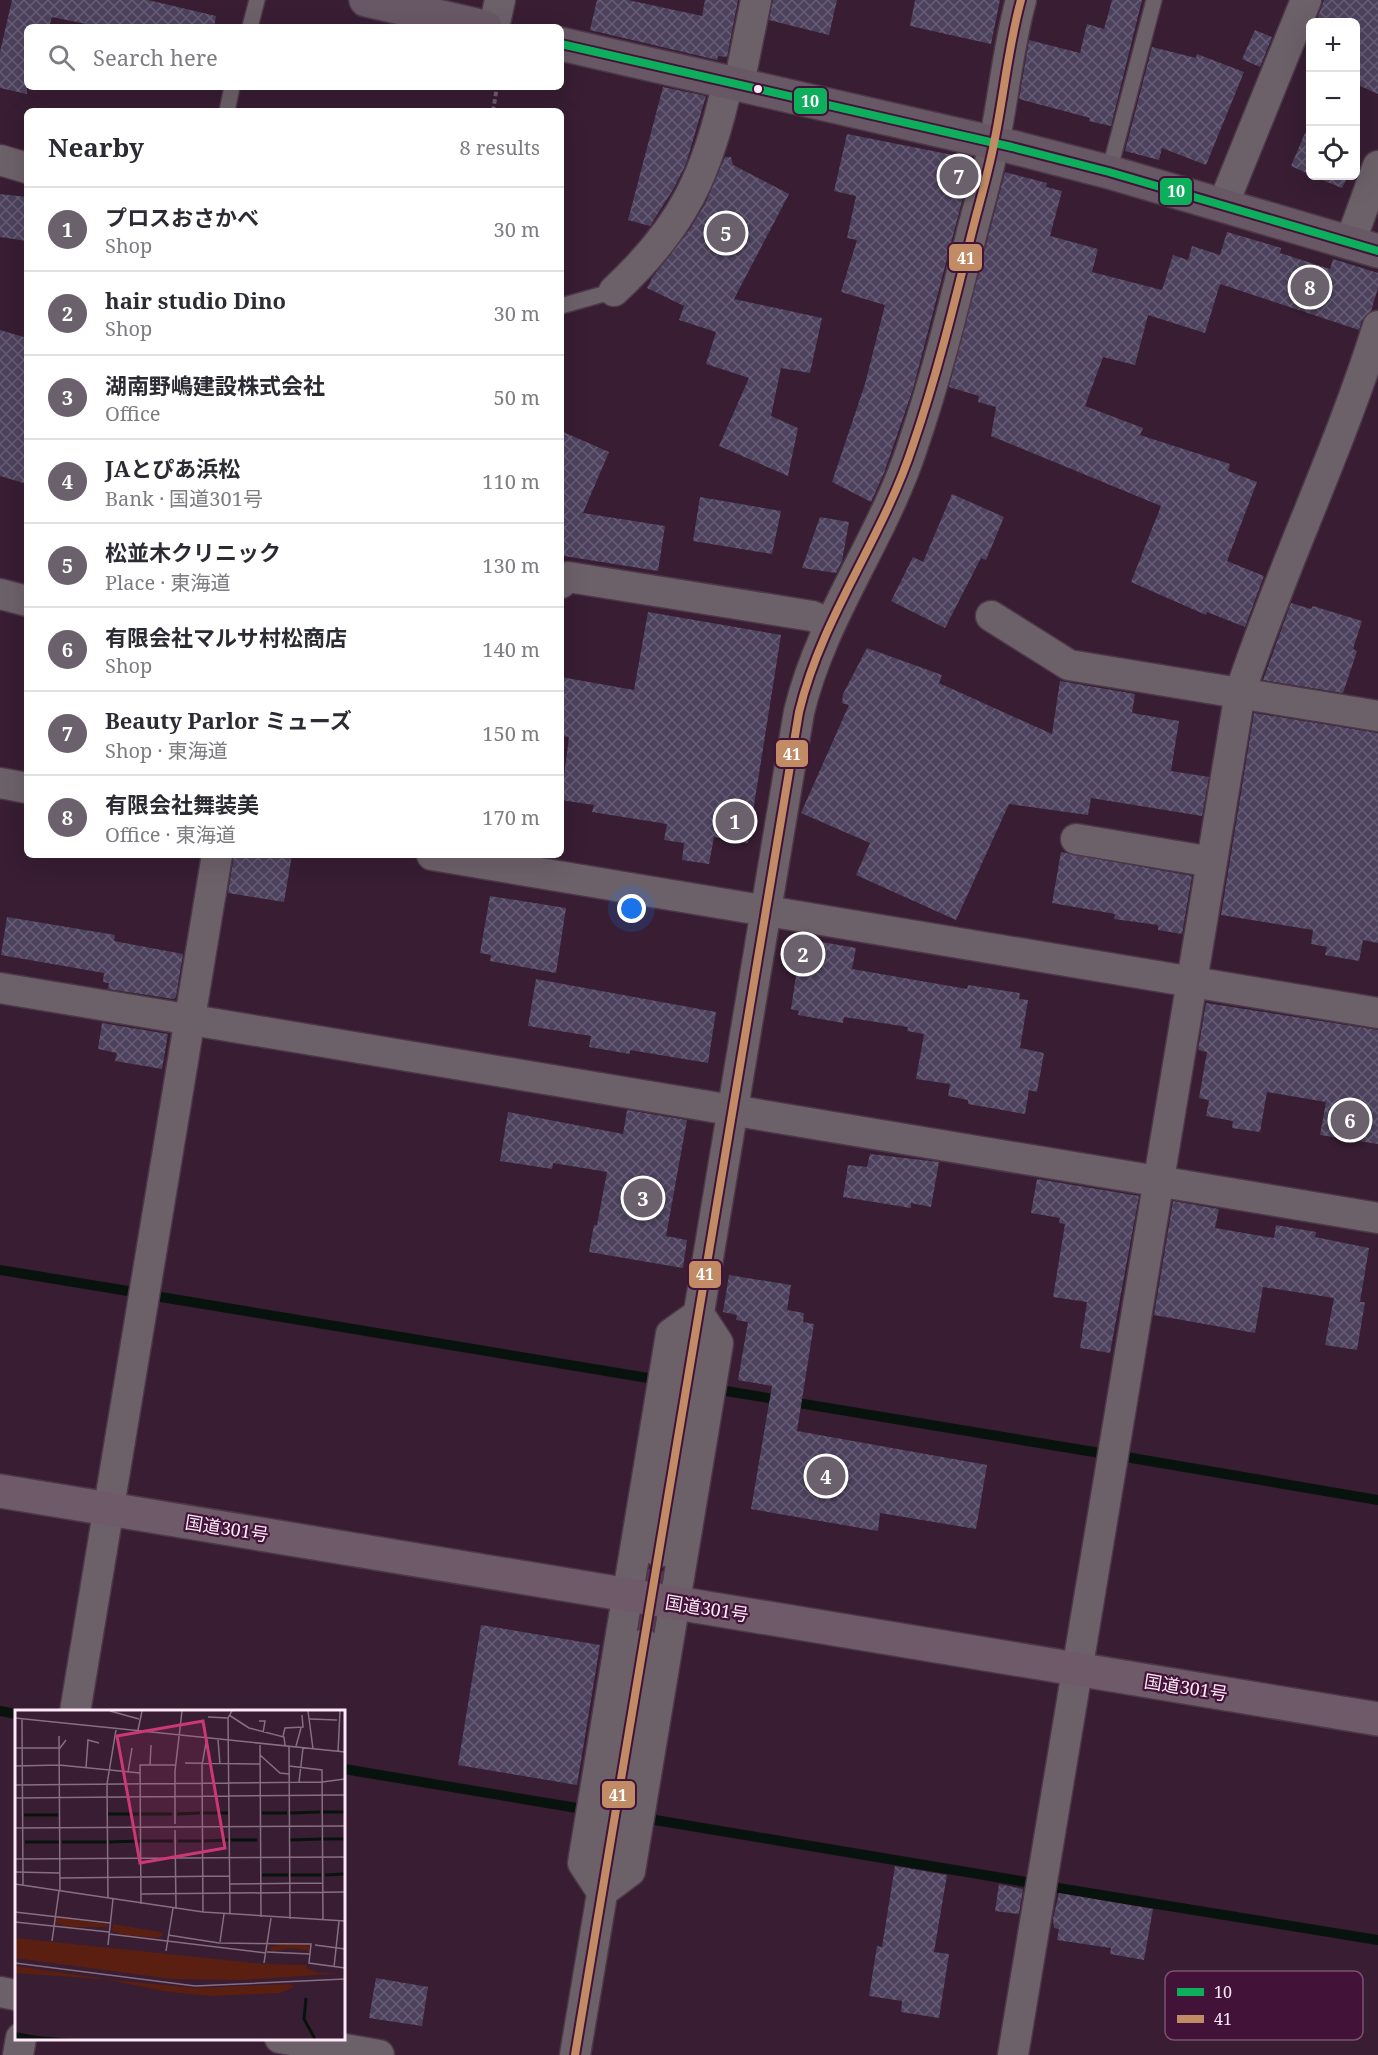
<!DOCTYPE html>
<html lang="en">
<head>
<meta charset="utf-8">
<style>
	:root { --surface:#fff; --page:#f2f2f3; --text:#2b2b33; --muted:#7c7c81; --line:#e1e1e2; --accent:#6b616d }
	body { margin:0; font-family:"Noto Serif","Noto Sans JP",serif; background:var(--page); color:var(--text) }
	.controls { position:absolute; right:18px; top:18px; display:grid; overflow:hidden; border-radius:9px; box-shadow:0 6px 24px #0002 }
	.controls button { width:54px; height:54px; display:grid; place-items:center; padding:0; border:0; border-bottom:2px solid var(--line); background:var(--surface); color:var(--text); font:30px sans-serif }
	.you { position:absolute; left:632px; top:909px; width:21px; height:21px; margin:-15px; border:4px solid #fff; border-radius:50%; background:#1a73e8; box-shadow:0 0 0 9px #1a73e833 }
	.badge { display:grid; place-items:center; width:39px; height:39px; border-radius:50%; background:var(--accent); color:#fff; font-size:20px; font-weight:700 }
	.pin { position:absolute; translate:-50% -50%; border:3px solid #fff; box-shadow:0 2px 6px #0006 }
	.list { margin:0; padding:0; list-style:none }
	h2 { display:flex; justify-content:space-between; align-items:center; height:78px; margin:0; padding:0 24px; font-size:26px }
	h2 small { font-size:20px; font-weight:400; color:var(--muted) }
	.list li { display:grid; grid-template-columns:39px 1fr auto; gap:18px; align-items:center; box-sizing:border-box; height:84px; padding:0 24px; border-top:2px solid var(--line) }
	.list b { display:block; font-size:22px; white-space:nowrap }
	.list p { margin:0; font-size:20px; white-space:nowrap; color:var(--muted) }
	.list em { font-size:20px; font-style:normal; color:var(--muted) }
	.icon { flex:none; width:33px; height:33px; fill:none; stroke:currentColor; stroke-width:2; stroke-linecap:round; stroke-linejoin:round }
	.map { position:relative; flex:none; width:1378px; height:2055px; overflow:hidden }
	.search { position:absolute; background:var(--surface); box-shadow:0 6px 24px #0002; left:24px; top:24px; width:540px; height:66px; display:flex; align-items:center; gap:15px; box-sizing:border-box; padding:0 21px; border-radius:9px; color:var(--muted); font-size:22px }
	.panel { position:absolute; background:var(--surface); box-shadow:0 6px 24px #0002; left:24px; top:108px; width:540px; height:750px; border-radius:9px }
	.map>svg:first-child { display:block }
</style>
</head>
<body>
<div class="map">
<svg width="1378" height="2055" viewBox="0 0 1378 2055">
	<defs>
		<pattern id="building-cross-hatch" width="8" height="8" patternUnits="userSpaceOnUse" patternTransform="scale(1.5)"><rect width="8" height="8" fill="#4d425d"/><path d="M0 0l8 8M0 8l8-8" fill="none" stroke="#685d75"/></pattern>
	</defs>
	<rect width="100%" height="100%" fill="#381d33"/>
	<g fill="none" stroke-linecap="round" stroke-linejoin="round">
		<path stroke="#09130d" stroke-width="10" d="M0 1270 134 1292
			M155 1296 648 1378
			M726 1391 1100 1453
			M1126 1457 1378 1500
			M0 1711 16 1714
			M344 1769 577 1808
			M655 1820 1032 1883
			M1052 1887 1378 1940"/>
	</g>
	<path fill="url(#building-cross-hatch)" d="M12 0H148L216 16 214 27H101L52 17 49 27H27V94L0 88V52Z
		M597 0H628L702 16 705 0H738L727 57 718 56 717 60 590 30Z
		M773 0H837L829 35 769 20Z
		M915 0H1000L991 44 910 26Z
		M1112 0H1142L1111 126 1089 121 1090 118 1019 99 1029 40 1080 53 1087 24 1104 29Z
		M1324 0H1378V94L1356 84V22H1316Z
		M1255 30 1272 37 1260 67 1242 59Z
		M1152 47 1196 58 1197 54 1244 72 1206 165 1162 148 1159 160 1125 151Z
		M663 87 706 96 686 164 674 188 650 226 628 220Z
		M1305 133 1311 135V175L1291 166Z
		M847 134 973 159 913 389 884 473 871 502 832 482 865 384 885 305 841 292 857 240 847 238 856 196 834 191Z
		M725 157H731L733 165 789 194 734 299 822 318 810 373 781 368 771 416 798 428 788 476 719 446 749 378 706 364 716 332 679 320 684 306 647 288 652 278 690 229 705 204Z
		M1005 172 1047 183 1046 187 1062 191 1050 236 1098 249 1092 272 1162 290 1173 255 1188 260 1192 246 1220 255 1227 232 1281 248 1280 253 1330 269 1333 259 1378 273V288L1371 311 1362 320 1359 330 1220 284 1205 333 1148 315 1135 365 1103 357 1085 406 1143 428 1140 435 1230 464 1228 471 1257 482 1227 561 1264 576 1245 627 1207 612 1206 615 1131 582 1161 506 991 436 996 407 978 402 979 396 949 387Z
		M1312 176H1348L1342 188Z
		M0 194 27 197V241L0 237Z
		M0 330 27 338V484L0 476Z
		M561 431 609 452 583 513 665 526 658 571 564 556 561 562Z
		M952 494 1004 517 986 560 981 558 945 628 891 601 913 557 923 562Z
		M700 497 781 511 772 554 693 541Z
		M820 517 849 522 842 561 836 573 802 568Z
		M1291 603 1311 609 1313 606 1362 621 1353 649 1357 651 1343 693 1263 680Z
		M648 612 781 635 748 843 714 837 709 864 682 860 684 843 664 840 667 824 592 812 594 805 561 800 569 737 561 736V677L634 690Z
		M867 648 942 675 939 683 1052 734 1060 681 1135 694 1132 713 1179 721 1171 771 1209 777 1202 816 1091 798 1088 815 1009 804 956 920 856 875 870 843 801 813 849 705 842 703 843 694Z
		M1254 713 1378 733V943L1363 940 1359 961 1325 955 1327 947 1311 944 1313 930 1221 915Z
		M1061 852 1192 876 1182 934 1158 930V925L1114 919 1115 914 1052 903Z
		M234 855H292L284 902 228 893Z
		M490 896 566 908 556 973 490 961 491 955 480 953Z
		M7 917 115 935 114 941 183 954 176 997 174 999 108 989 109 983 103 982 104 973 1 955Z
		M788 936 856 948 852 969 967 989 968 985 1020 993 1019 999 1028 1000 1020 1048 1044 1053 1037 1092 1029 1090 1025 1114 968 1104V1100L948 1096 950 1084 916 1079 924 1034 907 1031 908 1027 844 1017 843 1023 798 1015 799 1011 791 1009 797 969 783 966Z
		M536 979 716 1012 708 1063 630 1050V1054L589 1047 591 1036 528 1026Z
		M1206 1003 1378 1030V1144L1320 1135 1326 1102 1267 1092 1260 1132 1232 1128 1233 1121 1206 1116 1209 1100 1199 1098 1207 1052 1198 1050Z
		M102 1023 168 1034 162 1069 115 1061 117 1053 98 1049Z
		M627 1110 687 1120 666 1236 687 1240 683 1268 589 1252 594 1225H597L607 1172 553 1163 552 1169 500 1161 508 1112 623 1134Z
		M870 1154 939 1162 931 1207 911 1203V1208L843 1197 848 1165 867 1167Z
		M1037 1179 1139 1196 1110 1353 1080 1348 1087 1302 1053 1297 1065 1224 1059 1223 1060 1218 1031 1213Z
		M1173 1201 1219 1209 1215 1228 1274 1238 1276 1225 1316 1232 1315 1237 1369 1248 1360 1302H1365L1357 1350 1325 1345 1334 1298 1263 1287 1255 1333 1154 1315Z
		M729 1275 791 1285 787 1310 804 1313 803 1322 814 1324 797 1431 987 1465 976 1529 880 1513 878 1531 751 1509 772 1386 738 1380 748 1322 736 1320 737 1315 723 1312Z
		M481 1625 600 1645 577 1785 458 1765Z
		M895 1866 947 1875 934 1952 949 1954 939 2018 901 2012 902 2001 869 1996 877 1946 882 1947Z
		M999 1884 1023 1889 1019 1914 995 1911Z
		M1059 1893 1153 1909 1144 1960 1110 1954 1111 1948 1057 1940 1059 1929 1054 1928 1053 1919Z
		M376 1978 428 1987 422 2026 369 2018Z"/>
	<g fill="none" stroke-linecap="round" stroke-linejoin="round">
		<path stroke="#563c51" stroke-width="30" stroke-dasharray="30 15" stroke-linecap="butt" d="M644 1644 659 1552"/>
		<defs>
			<path id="lane" d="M250 27 257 0
				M227 111 232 87
				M1109 172 1154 0
				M561 306 614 291"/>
			<path id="street" d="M494 27 500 0
				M739 84 756 0
				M0 160 27 168
				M1223 205 1306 0
				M1350 243 1378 166
				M614 291C684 226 708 173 728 81
				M561 583 568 577 812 616 829 623
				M0 594 27 601
				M991 616 1069 665 1378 716
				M0 783 27 788
				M1076 839 1212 862
				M432 855 1378 1013
				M0 988 1378 1218
				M699 1314 718 1343 630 1871 602 1892 583 1863 671 1334Z
				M659 1552 799 712C822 616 883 538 913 445 936 378 953 309 970 240 978 207 988 175 994 143 1004 95 1008 47 1021 0
				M75 1712 217 855
				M0 1992 16 1995
				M280 2038 379 2055
				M18 2055 21 2038
				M575 2055 644 1644
				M1013 2055 1240 693C1281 569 1339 451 1378 326"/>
			<path id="secondary" d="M366 0 485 27
				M561 44 1012 147 1109 172 1378 251"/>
			<path id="highway" d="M0 1491 1378 1719"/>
		</defs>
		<use href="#lane" stroke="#4d3849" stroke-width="18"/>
		<use href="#street" stroke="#4d3849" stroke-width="33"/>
		<use href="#secondary" stroke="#4d3849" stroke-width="36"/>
		<use href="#highway" stroke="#4d3849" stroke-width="36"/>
		<path stroke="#6c5e69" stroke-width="4" stroke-dasharray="4.5 3" stroke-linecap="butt" d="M493 111 497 87"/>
		<use href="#lane" stroke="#6d6169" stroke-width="15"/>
		<use href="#street" stroke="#6d6169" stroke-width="30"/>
		<use href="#secondary" stroke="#685865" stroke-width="33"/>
		<use href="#highway" stroke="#6f5a6a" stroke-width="33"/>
		<defs>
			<path id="bus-1" d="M561 44 1012 147 1109 172 1378 251"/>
			<path id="bus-2" d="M575 2055 799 712C822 616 883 538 913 445 936 378 953 309 970 240 978 207 988 175 994 143 1004 95 1008 47 1021 0"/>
		</defs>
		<use href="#bus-1" stroke="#431239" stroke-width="12"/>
		<use href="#bus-2" stroke="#431239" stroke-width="12"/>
		<use href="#bus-1" stroke="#0daf5c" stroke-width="8"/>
		<use href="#bus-2" stroke="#c18c65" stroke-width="8"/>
	</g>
	<circle fill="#feeaf8" stroke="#431239" stroke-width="2" cx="758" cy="89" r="5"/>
	<g text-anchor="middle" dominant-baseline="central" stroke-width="4.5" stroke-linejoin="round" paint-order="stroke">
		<g font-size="18" fill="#feeaf8" stroke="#431239">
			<text transform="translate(227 1528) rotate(9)">国道301号</text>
			<text transform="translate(707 1608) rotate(9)">国道301号</text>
			<text transform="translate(1186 1687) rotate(9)">国道301号</text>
		</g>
	</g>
	<g transform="translate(15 1710)">
		<rect width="330" height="330" fill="#381d33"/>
		<path d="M45 208 92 214 94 217H53L41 213 40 209ZM98 214 145 222 148 225 142 228 110 225 97 221ZM0 228 248 254 291 255 293 259 305 263H330L227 270 157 269 0 248ZM265 234 294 235V241L277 238 258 241 254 238ZM0 256 85 268 87 269 0 263ZM89 269 180 278 276 274 279 277 265 283 197 286 154 282Z" fill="#5b1f12"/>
		<path d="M0 322 22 326 60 329H0Z" fill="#09130d"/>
		<path fill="none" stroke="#09130d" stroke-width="3" d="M308 102H330M188 103H213M247 103H272M275 103 305 102M93 104H124M126 104H157M162 104 185 103M9 105H43M308 129H330M216 130H242M275 130 306 129M126 131H158M163 131H186M189 131 214 130M10 132H44M47 132H92M94 132 125 131M247 165H273M275 165H306M310 165 330 164M291 288 289 309 300 329"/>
		<path fill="none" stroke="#876f82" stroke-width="1.5" d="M95 1 124 9M293 1 298 39M214 5 234 18 269 27 270 35M193 7 213 8M0 8 330 42M7 9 8 175M295 9 322 10M244 11H250L248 23M123 20 127 1M44 26 45 181M268 26 270 18 288 17 287 5M203 30 205 54M245 33 246 207M281 36 286 18M274 37 275 209M0 38H45L51 30M323 42 325 1M245 45 265 63 274 64M170 53 245 54M44 55 125 63M135 55 136 35M0 56 44 55M274 56 307 60 308 210M71 58 73 30 84 33M113 62 117 38M284 72 288 38M0 75 307 72 330 69M0 88 330 85M160 114V61L167 1M0 118 330 116M160 120 161 199M0 149 330 147M0 162 45 163M45 168 214 166M0 174 188 202 330 211M215 174 308 173M126 184 330 182M93 188 92 74 101 20M126 194 125 55H160M0 202 95 213M188 202 187 55 192 27M215 204 213 8 217 1M0 212 94 222M94 224 251 243M153 225 204 233 296 234 294 253 330 258M37 231 44 181M205 232 209 204M93 235 98 189M300 235 330 239M151 241 158 198M252 242 295 244M0 253 180 276 330 269M249 253 256 208M319 257 324 211"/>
		<path fill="#cb3873" fill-opacity="0.15" stroke="#cb3873" stroke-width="3" d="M188 11 210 138 125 153 102 26Z"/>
		<rect width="330" height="330" fill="none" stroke="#feeaf8" stroke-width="3"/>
	</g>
	<rect x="1165" y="1971" width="198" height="69" rx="9" fill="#431239" stroke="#7b5372" stroke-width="1.5"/>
	<rect x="1177" y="1988" width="27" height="8" fill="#0daf5c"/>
	<rect x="1177" y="2015" width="27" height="8" fill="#c18c65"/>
	<g font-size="16" fill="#feeaf8">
		<text x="1214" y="1998">10</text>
		<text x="1214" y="2025">41</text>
	</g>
	<g stroke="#431239" stroke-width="2">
		<rect x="793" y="87" width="35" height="28" rx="6" fill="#0daf5c"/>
		<rect x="1159" y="177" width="34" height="29" rx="6" fill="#0daf5c"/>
		<rect x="948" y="243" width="35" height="29" rx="6" fill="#c18c65"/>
		<rect x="775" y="739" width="34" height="29" rx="6" fill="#c18c65"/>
		<rect x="688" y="1260" width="34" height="29" rx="6" fill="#c18c65"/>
		<rect x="601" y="1780" width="35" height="29" rx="6" fill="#c18c65"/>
	</g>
	<g font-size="16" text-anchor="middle" font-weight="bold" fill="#fff">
		<text x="810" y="107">10</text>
		<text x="1176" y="197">10</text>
		<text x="966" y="264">41</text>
		<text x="792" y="760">41</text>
		<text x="705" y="1280">41</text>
		<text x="618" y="1801">41</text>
	</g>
</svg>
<div class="controls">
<button>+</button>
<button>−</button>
<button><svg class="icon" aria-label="locate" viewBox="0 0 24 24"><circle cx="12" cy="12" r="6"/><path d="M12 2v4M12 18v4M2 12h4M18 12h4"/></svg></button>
</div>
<div class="you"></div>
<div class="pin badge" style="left:735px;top:821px">1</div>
<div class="pin badge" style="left:803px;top:954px">2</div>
<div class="pin badge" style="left:643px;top:1198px">3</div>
<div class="pin badge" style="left:826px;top:1476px">4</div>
<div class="pin badge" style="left:726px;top:233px">5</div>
<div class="pin badge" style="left:1350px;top:1120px">6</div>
<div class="pin badge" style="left:959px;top:176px">7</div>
<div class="pin badge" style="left:1310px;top:287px">8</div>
<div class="search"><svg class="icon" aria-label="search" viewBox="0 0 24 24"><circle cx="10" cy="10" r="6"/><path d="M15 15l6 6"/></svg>Search here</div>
<section class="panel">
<h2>Nearby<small>8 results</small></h2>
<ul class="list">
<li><span class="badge">1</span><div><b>プロスおさかべ</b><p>Shop</p></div><em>30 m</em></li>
<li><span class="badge">2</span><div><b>hair studio Dino</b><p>Shop</p></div><em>30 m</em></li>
<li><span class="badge">3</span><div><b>湖南野嶋建設株式会社</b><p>Office</p></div><em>50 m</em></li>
<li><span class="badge">4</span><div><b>JAとぴあ浜松</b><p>Bank · 国道301号</p></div><em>110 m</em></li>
<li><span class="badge">5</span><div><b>松並木クリニック</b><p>Place · 東海道</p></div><em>130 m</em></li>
<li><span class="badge">6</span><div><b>有限会社マルサ村松商店</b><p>Shop</p></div><em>140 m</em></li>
<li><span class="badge">7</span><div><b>Beauty Parlor ミューズ</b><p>Shop · 東海道</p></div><em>150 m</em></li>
<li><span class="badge">8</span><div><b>有限会社舞装美</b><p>Office · 東海道</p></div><em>170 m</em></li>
</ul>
</section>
</div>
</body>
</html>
